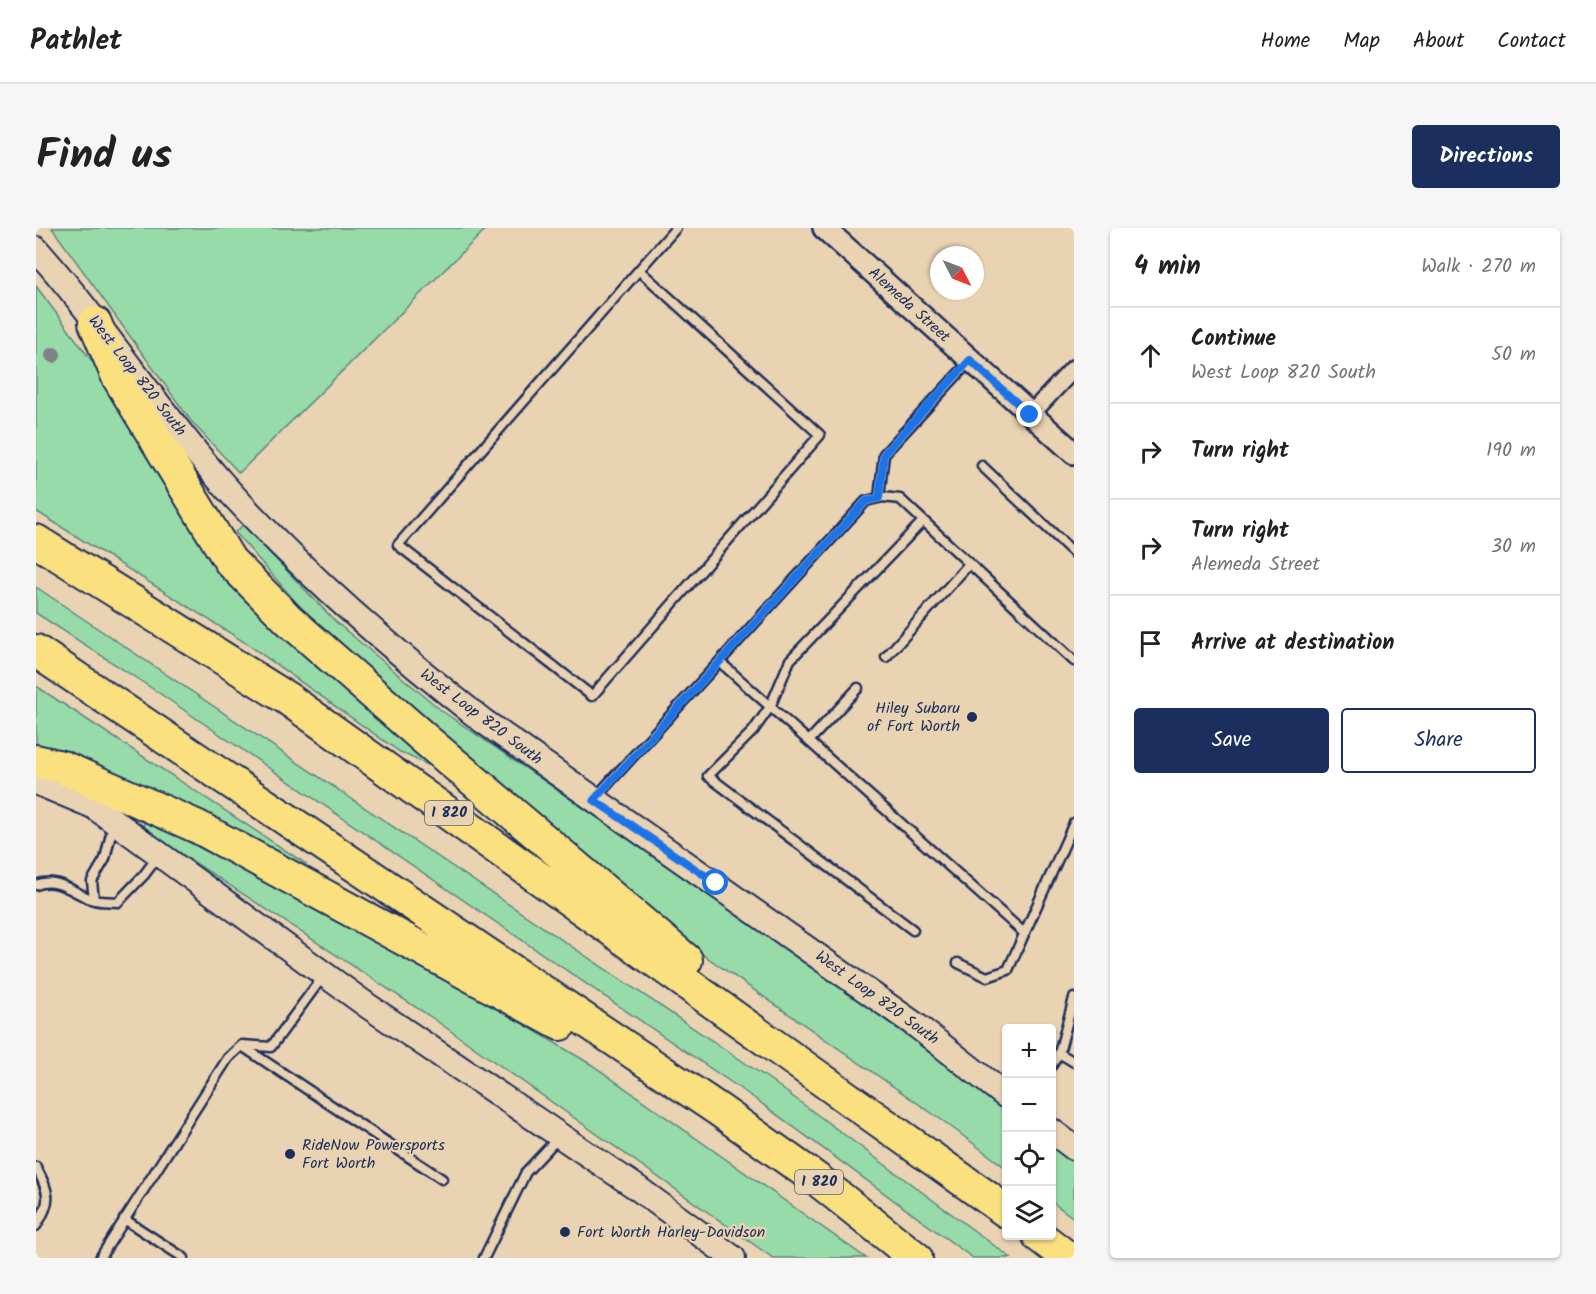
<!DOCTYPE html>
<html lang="en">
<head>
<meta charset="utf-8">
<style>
	:root { --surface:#fff; --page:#f6f6f6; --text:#222; --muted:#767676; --line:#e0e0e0; --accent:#1b2f5e }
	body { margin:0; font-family:Kalam,sans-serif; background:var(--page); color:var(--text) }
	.controls { position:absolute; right:18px; bottom:18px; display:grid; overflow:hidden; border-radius:6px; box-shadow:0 2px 4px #0004 }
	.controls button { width:54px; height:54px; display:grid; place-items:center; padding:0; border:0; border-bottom:2px solid var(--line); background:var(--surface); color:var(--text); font:30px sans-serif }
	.compass { position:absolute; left:894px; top:18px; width:54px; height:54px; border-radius:50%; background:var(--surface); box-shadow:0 2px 4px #0004; rotate:132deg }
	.stop { position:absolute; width:18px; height:18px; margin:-14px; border:4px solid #1a73e8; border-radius:50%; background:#fff }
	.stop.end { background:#1a73e8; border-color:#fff; box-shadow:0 2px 6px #0008 }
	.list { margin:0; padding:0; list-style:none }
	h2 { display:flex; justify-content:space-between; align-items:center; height:78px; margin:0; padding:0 24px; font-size:26px }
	h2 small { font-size:20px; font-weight:400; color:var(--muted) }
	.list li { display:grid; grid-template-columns:39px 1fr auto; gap:18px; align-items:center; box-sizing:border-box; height:96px; padding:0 24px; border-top:2px solid var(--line) }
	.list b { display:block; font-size:22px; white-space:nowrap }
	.list p { margin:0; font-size:20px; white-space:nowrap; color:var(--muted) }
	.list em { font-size:20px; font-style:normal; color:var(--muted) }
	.actions { display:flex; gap:12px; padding:18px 24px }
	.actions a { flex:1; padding:14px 0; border:2px solid var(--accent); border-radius:6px; text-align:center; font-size:21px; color:var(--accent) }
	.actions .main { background:var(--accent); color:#fff }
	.icon { flex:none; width:33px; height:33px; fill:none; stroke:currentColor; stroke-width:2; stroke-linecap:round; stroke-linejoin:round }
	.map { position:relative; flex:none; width:1038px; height:1030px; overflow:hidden; border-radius:6px }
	header { display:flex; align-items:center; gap:36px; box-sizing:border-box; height:84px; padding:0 30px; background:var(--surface); border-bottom:2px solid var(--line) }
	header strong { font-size:28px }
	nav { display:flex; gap:33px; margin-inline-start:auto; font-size:21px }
	.intro { display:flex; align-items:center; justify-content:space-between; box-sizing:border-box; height:144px; padding:0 36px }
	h1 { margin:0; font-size:42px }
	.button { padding:15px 27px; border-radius:6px; background:var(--accent); color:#fff; font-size:21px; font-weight:700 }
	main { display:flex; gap:36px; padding:0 36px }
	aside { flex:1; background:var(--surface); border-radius:6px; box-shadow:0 2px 4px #0004 }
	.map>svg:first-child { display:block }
</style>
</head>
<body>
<header>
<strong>Pathlet</strong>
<nav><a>Home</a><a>Map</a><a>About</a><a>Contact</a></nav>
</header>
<div class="intro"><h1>Find us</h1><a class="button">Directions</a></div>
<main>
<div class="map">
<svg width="1038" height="1030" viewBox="0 0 1038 1030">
	<rect width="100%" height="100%" fill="#ead3b2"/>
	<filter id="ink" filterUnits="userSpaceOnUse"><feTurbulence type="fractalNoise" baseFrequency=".0167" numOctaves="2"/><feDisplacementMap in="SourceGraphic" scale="12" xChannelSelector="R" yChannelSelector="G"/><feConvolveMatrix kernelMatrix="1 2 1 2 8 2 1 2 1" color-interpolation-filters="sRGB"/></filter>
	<g filter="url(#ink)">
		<path fill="#97dca8" stroke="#598683" stroke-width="1.5" d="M16 0H451L203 245 155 193Z
			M0 58 79 164 142 268 407 544 364 524 210 415 0 283Z
			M207 297 300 394 406 483 887 813 970 878V940L910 895 656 719 337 453 273 389 199 304Z
			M0 359 733 851 975 1030H937L718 870 120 463 0 385Z
			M0 458 270 636 269 648 0 523Z
			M110 592 378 731 556 837 830 1030H737L392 787 106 600Z
			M1016 913 1038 931V990L1016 974Z"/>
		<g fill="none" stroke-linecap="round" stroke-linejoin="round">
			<defs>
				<path id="service" d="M603 42 784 207 556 468 362 317 603 42 640 0
					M946 238 1038 325
					M843 270 848 226 934 133
					M850 429 933 336
					M684 434 988 705
					M773 513 822 460
					M560 569 830 273 847 269 864 271 1038 433
					M0 657C22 648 38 666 58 672 65 674 74 673 82 674L108 647 123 627
					M58 672 56 653 69 631 77 597
					M877 702 672 548 717 503 734 479 754 432 887 293
					M922 735 951 749 972 742 1038 595
					M206 818 406 951
					M1023 825 1038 834
					M1016 837 1023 825 1038 770
					M0 939C13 965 17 972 0 998
					M88 991 148 1030
					M64 1030 192 830 206 817 235 819 288 747
					M448 1030 490 944 522 910"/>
				<path id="minor" d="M994 187 1038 140"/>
				<path id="tertiary" d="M788 0 1038 225"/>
				<path id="secondary" d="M0 21C66 95 120 180 186 255 264 343 355 421 447 493L881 798 970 868
					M0 554 57 578 332 778 600 959 697 1030
					M1016 903 1038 920"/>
				<path id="motorway" d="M59 95 82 149 194 333 253 392 390 512 650 732
					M0 313 252 471 970 983
					M0 423 683 882 783 953 880 1030
					M0 533 26 539 162 599 524 796
					M1003 1008 1032 1030"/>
			</defs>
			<use href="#service" stroke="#1b2f5e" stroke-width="13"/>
			<use href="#minor" stroke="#1b2f5e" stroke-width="21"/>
			<use href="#tertiary" stroke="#1b2f5e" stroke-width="26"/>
			<use href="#secondary" stroke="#1b2f5e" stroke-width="28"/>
			<use href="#motorway" stroke="#1b2f5e" stroke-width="36"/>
			<use href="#service" stroke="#ead3b2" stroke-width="8"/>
			<use href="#minor" stroke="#ead3b2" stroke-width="16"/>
			<use href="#tertiary" stroke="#ead3b2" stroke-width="21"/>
			<use href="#secondary" stroke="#ead3b2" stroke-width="24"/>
			<use href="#motorway" stroke="#fbe080" stroke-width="32"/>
		</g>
		<circle fill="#7f8288" cx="17" cy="127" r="8"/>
	</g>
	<g fill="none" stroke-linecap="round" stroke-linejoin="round" filter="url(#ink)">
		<path stroke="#1a73e8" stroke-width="8" d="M680 655 558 572 830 273 843 270 848 226 934 132 994 187"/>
	</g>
	<g fill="#1b2f5e" stroke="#ead3b2" stroke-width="2">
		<circle cx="936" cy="489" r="6"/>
		<circle cx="254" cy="926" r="6"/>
		<circle cx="529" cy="1004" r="6"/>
	</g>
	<g text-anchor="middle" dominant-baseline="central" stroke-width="4.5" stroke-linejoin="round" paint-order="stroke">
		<g fill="#ead3b2" stroke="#596077" stroke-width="1.5">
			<rect x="389" y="573" width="48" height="24" rx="4.5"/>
			<rect x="759" y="942" width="48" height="24" rx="4.5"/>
		</g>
		<g font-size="15" font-weight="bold" fill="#1b2f5e">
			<text x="413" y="585">I 820</text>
			<text x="783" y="954">I 820</text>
		</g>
		<g font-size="16" fill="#1b2f5e" stroke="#ead3b2">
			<text transform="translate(873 77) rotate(42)">Alemeda Street</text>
			<text transform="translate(101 148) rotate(52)">West Loop 820 South</text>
			<text transform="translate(445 489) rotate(37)">West Loop 820 South</text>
			<text transform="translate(841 770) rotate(36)">West Loop 820 South</text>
		</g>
		<g font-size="16" fill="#1b2f5e" stroke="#ead3b2" text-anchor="start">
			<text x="924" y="480" text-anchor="end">Hiley Subaru<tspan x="924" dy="18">of Fort Worth</tspan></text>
			<text x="266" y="917">RideNow Powersports<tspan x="266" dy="18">Fort Worth</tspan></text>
			<text x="541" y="1004">Fort Worth Harley-Davidson</text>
		</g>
	</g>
</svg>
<div class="controls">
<button>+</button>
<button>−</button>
<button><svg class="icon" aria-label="locate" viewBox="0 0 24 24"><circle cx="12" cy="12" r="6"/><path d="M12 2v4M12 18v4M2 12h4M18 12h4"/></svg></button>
<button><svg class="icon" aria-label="layers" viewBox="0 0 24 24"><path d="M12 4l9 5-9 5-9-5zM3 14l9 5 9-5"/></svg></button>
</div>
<svg class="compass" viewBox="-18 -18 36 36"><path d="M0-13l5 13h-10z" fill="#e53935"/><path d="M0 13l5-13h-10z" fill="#767676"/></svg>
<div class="stop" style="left:680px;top:655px"></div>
<div class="stop end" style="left:994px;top:187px"></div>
</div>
<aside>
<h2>4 min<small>Walk · 270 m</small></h2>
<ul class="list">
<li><svg class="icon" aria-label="ahead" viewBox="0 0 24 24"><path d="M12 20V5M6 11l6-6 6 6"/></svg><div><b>Continue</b><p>West Loop 820 South</p></div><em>50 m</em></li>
<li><svg class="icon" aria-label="right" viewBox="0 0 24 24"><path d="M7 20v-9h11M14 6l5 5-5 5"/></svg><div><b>Turn right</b></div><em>190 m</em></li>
<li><svg class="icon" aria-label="right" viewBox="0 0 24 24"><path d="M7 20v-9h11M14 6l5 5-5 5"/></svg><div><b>Turn right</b><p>Alemeda Street</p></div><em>30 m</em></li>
<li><svg class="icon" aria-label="arrive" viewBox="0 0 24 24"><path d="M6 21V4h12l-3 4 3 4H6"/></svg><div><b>Arrive at destination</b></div></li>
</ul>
<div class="actions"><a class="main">Save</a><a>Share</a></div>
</aside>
</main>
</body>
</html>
